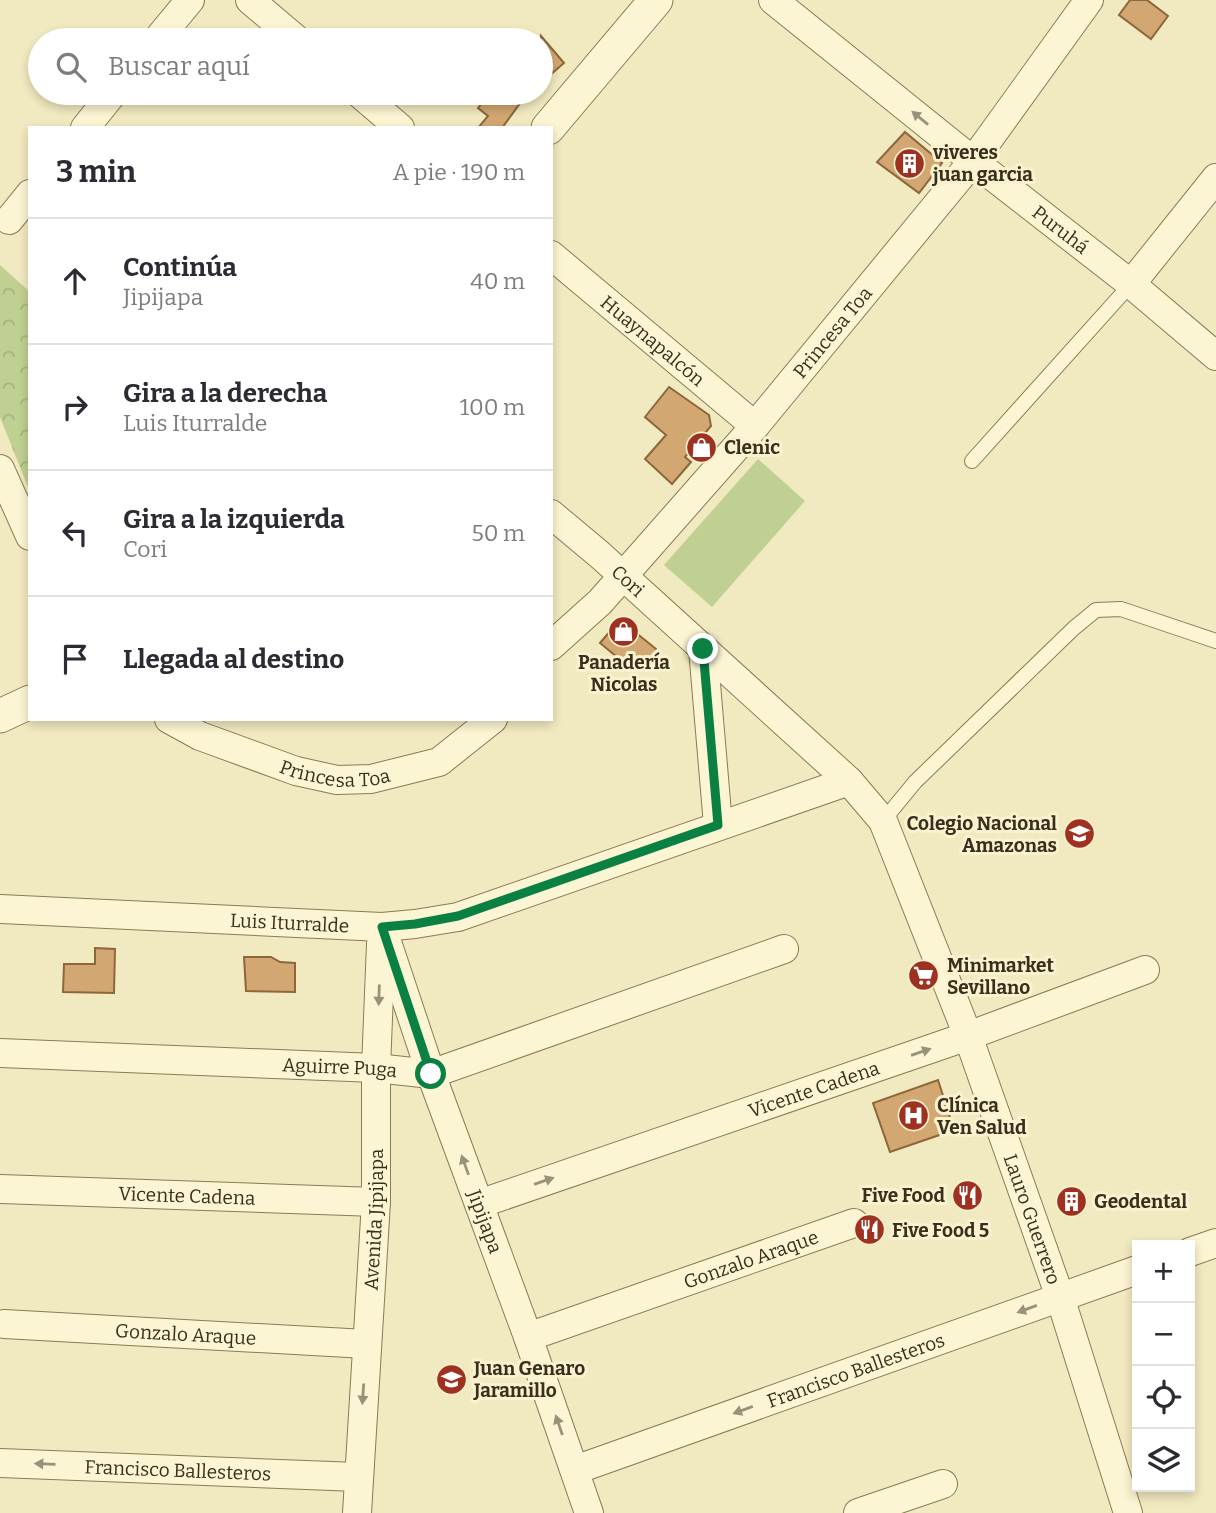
<!DOCTYPE html>
<html lang="es">
<head>
<meta charset="utf-8">
<style>
	:root { --surface:#fff; --page:#f7f7f7; --text:#2b2b33; --muted:#7c7c81; --line:#e1e1e2 }
	body { margin:0; font-family:Bitter,serif; background:var(--page); color:var(--text) }
	.controls { position:absolute; right:21px; bottom:21px; display:grid; overflow:hidden; border-radius:0px; box-shadow:0 4px 10px #0003 }
	.controls button { width:63px; height:63px; display:grid; place-items:center; padding:0; border:0; border-bottom:2px solid var(--line); background:var(--surface); color:var(--text); font:35px sans-serif }
	.stop { position:absolute; width:21px; height:21px; margin:-16px; border:5px solid #0b8043; border-radius:50%; background:#fff }
	.stop.end { background:#0b8043; border-color:#fff; box-shadow:0 2px 7px #0008 }
	.list { margin:0; padding:0; list-style:none }
	h2 { display:flex; justify-content:space-between; align-items:center; height:91px; margin:0; padding:0 28px; font-size:30px }
	h2 small { font-size:23px; font-weight:400; color:var(--muted) }
	.list li { display:grid; grid-template-columns:46px 1fr auto; gap:21px; align-items:center; box-sizing:border-box; height:126px; padding:0 28px; border-top:2px solid var(--line) }
	.list b { display:block; font-size:26px; white-space:nowrap }
	.list p { margin:0; font-size:23px; white-space:nowrap; color:var(--muted) }
	.list em { font-size:23px; font-style:normal; color:var(--muted) }
	.icon { flex:none; width:38px; height:38px; fill:none; stroke:currentColor; stroke-width:2; stroke-linecap:round; stroke-linejoin:round }
	.map { position:relative; flex:none; width:1216px; height:1513px; overflow:hidden }
	.search { position:absolute; background:var(--surface); box-shadow:0 4px 10px #0003; left:28px; top:28px; width:525px; height:77px; display:flex; align-items:center; gap:18px; box-sizing:border-box; padding:0 24px; border-radius:38px; color:var(--muted); font-size:26px }
	.panel { position:absolute; background:var(--surface); box-shadow:0 4px 10px #0003; left:28px; top:126px; width:525px; height:595px; border-radius:0px }
	.map>svg:first-child { display:block }
</style>
</head>
<body>
<div class="map">
<svg width="1216" height="1513" viewBox="0 0 1216 1513">
	<defs>
		<pattern id="forest-crowns" width="20" height="18" patternUnits="userSpaceOnUse" patternTransform="scale(1.75)"><rect width="20" height="18" fill="#c0d092"/><path d="M2 6a3 3 0 1 1 6 0M12 15a3 3 0 1 1 6 0" fill="none" stroke="#a6b37d"/></pattern>
	</defs>
	<rect width="100%" height="100%" fill="#f1e9bf"/>
	<path fill="url(#forest-crowns)" d="M0 265 30 292V492L0 417Z"/>
	<path fill="#c0d092" d="M758 459 805 501 712 607 664 565Z"/>
	<path fill="#d3a772" stroke="#8d663a" stroke-width="2" d="M1130 0H1147L1168 16 1151 39 1119 15Z
		M541 36 564 63 541 83Z
		M490 93H509L521 102 502 128H478L488 116 478 108Z
		M905 132 942 163 919 193 877 162Z
		M669 387 709 415 711 426 685 457 691 462 672 484 645 459 666 435 645 417Z
		M618 622 625 624 661 653 644 670 634 661 629 667 600 643Z
		M95 948 115 949 114 993 63 992 64 964H95Z
		M244 957H271L280 962 295 963V992L246 991Z
		M938 1080 954 1130 890 1152 873 1103Z"/>
	<g fill="none" stroke-linecap="round" stroke-linejoin="round">
		<defs>
			<path id="service" d="M972 461 1131 284
				M883 821 915 782 1074 628 1096 610 1121 609 1216 641"/>
			<g id="minor">
				<path d="M250 0 297 40"/>
				<path id="s1" d="M773 0 973 161 1131 284 1216 356"/>
				<path d="M157 40 190 0"/>
				<path d="M359 93 400 128"/>
				<path d="M85 128 113 93"/>
				<path d="M9 220 30 194"/>
				<path id="s2" d="M551 255 755 426"/>
				<path d="M1131 284 1216 178"/>
				<path d="M0 469 30 536"/>
				<path id="s3" d="M551 514 600 555 849 781 883 821 968 1036 1060 1297 1128 1513"/>
				<path id="s4" d="M551 646 600 602 755 426 973 161 1089 0"/>
				<path d="M703 649 718 825"/>
				<path id="s5" d="M169 719 200 736 296 771 337 780 371 779 439 762 493 719"/>
				<path id="s6" d="M0 909 382 927 415 924 458 917 849 781"/>
				<path id="s7" d="M382 927 431 1074 528 1337 589 1513"/>
				<path id="s8" d="M0 1053 376 1068 431 1074 784 949"/>
				<path id="s9" d="M0 1189 376 1202"/>
				<path id="s10" d="M479 1204 968 1036 1145 970"/>
				<path d="M1190 1252 1216 1243"/>
				<path id="s11" d="M4 1324 366 1344"/>
				<path id="s12" d="M528 1337 854 1223"/>
				<path id="s13" d="M0 1463 358 1477"/>
				<path id="s14" d="M575 1470 1137 1270"/>
				<path id="s15" d="M357 1513 376 1202V1068L381 944"/>
				<path d="M858 1513 943 1484"/>
			</g>
			<path id="tertiary" d="M548 128 656 0
				M0 716 30 702"/>
		</defs>
		<use href="#service" stroke="#8b7a56" stroke-width="16"/>
		<use href="#minor" stroke="#8b7a56" stroke-width="30"/>
		<use href="#tertiary" stroke="#8b7a56" stroke-width="35"/>
		<use href="#service" stroke="#fbf5d3" stroke-width="14"/>
		<use href="#minor" stroke="#fbf5d3" stroke-width="28"/>
		<use href="#tertiary" stroke="#fbf5d3" stroke-width="33"/>
	</g>
	<defs><path id="oneway-solid" d="M-6-.8H1V-3.2L6.5 0L1 3.2V.8H-6Z" transform="scale(1.75)"/></defs>
	<g fill="#9a9278">
		<use href="#oneway-solid" transform="translate(920 118) rotate(-141)"/>
		<use href="#oneway-solid" transform="translate(379 995) rotate(92)"/>
		<use href="#oneway-solid" transform="translate(921 1052) rotate(-19)"/>
		<use href="#oneway-solid" transform="translate(465 1165) rotate(-110)"/>
		<use href="#oneway-solid" transform="translate(544 1181) rotate(-19)"/>
		<use href="#oneway-solid" transform="translate(1027 1309) rotate(160)"/>
		<use href="#oneway-solid" transform="translate(363 1394) rotate(94)"/>
		<use href="#oneway-solid" transform="translate(743 1410) rotate(160)"/>
		<use href="#oneway-solid" transform="translate(559 1425) rotate(-109)"/>
		<use href="#oneway-solid" transform="translate(45 1464) rotate(-178)"/>
	</g>
	<g fill="none" stroke-linecap="round" stroke-linejoin="round">
		<path stroke="#0b8043" stroke-width="9" d="M431 1074 382 927 415 924 458 916 718 825 703 649"/>
	</g>
	<defs>
		<symbol id="building-disc" viewBox="-11 -11 22 22"><circle r="9.5" fill="#9f3121" stroke="#f8f2cf"/><path d="M-4-6H4V6H1V3H-1V6H-4ZM-2.5-4.3h1.7v1.8h-1.7ZM.8-4.3h1.7v1.8H.8ZM-2.5-1h1.7V.8h-1.7ZM.8-1h1.7V.8H.8Z" fill="#fff"/></symbol>
		<symbol id="shop-disc" viewBox="-11 -11 22 22"><circle r="9.5" fill="#9f3121" stroke="#f8f2cf"/><path d="M-5-2.5h2.3a2.7 3.5 0 0 1 5.4 0H5L5.5 6h-11ZM-1.5-2.5h3a1.5 2.3 0 0 0-3 0Z" fill="#fff"/></symbol>
		<symbol id="school-disc" viewBox="-11 -11 22 22"><circle r="9.5" fill="#9f3121" stroke="#f8f2cf"/><path d="M0-5L7-2L0 1L-7-2ZM-4 1L0 2.5L4 1V4Q0 6-4 4Z" fill="#fff"/></symbol>
		<symbol id="supermarket-disc" viewBox="-11 -11 22 22"><circle r="9.5" fill="#9f3121" stroke="#f8f2cf"/><path d="M-6-5.5h2.5l.6 2H6L4.5 2H-2.5L-4.4-4H-6ZM-1.5 3.2a1.3 1.3 0 1 0 .1 0ZM3 3.2a1.3 1.3 0 1 0 .1 0Z" fill="#fff"/></symbol>
		<symbol id="hospital-disc" viewBox="-11 -11 22 22"><circle r="9.5" fill="#9f3121" stroke="#f8f2cf"/><path d="M-5-5h3v3.5h4V-5h3V5h-3V1.5h-4V5h-3Z" fill="#fff"/></symbol>
		<symbol id="restaurant-disc" viewBox="-11 -11 22 22"><circle r="9.5" fill="#9f3121" stroke="#f8f2cf"/><path d="M-5-6h1v4h1v-4h1v4h1v-4h1v5L-1.5 .5V6h-2V.5L-5-1ZM5-6V6H3V1.5H1.5Q1.5-4 5-6Z" fill="#fff"/></symbol>
	</defs>
	<g fill-rule="evenodd">
		<use href="#building-disc" x="892" y="146" width="35" height="35"/>
		<use href="#shop-disc" x="684" y="430" width="35" height="35"/>
		<use href="#shop-disc" x="606" y="614" width="35" height="35"/>
		<use href="#school-disc" x="1062" y="816" width="35" height="35"/>
		<use href="#supermarket-disc" x="906" y="958" width="35" height="35"/>
		<use href="#hospital-disc" x="896" y="1098" width="35" height="35"/>
		<use href="#restaurant-disc" x="950" y="1178" width="35" height="35"/>
		<use href="#building-disc" x="1054" y="1184" width="35" height="35"/>
		<use href="#restaurant-disc" x="852" y="1212" width="35" height="35"/>
		<use href="#school-disc" x="434" y="1362" width="35" height="35"/>
	</g>
	<g text-anchor="middle" dominant-baseline="central" stroke-width="6" stroke-linejoin="round" paint-order="stroke">
		<g font-size="19" font-weight="bold" fill="#3a2e1c" stroke="#f8f2cf" text-anchor="start">
			<text x="933" y="152">viveres<tspan x="933" dy="22">juan garcia</tspan></text>
			<text x="724" y="447">Clenic</text>
			<text x="624" y="662" text-anchor="middle">Panadería<tspan x="624" dy="22">Nicolas</tspan></text>
			<text x="1057" y="823" text-anchor="end">Colegio Nacional<tspan x="1057" dy="22">Amazonas</tspan></text>
			<text x="947" y="965">Minimarket<tspan x="947" dy="22">Sevillano</tspan></text>
			<text x="937" y="1105">Clínica<tspan x="937" dy="22">Ven Salud</tspan></text>
			<text x="945" y="1195" text-anchor="end">Five Food</text>
			<text x="1094" y="1201">Geodental</text>
			<text x="892" y="1230">Five Food 5</text>
			<text x="474" y="1368">Juan Genaro<tspan x="474" dy="22">Jaramillo</tspan></text>
		</g>
		<g font-size="19" fill="#3a2e1c" stroke="#f8f2cf">
			<text stroke="none"><textPath href="#s1" startOffset="368">Puruhá</textPath></text>
			<text stroke="none"><textPath href="#s4" startOffset="422">Princesa Toa</textPath></text>
			<text stroke="none"><textPath href="#s2" startOffset="133">Huaynapalcón</textPath></text>
			<text stroke="none"><textPath href="#s3" startOffset="102">Cori</textPath></text>
			<text stroke="none"><textPath href="#s5" startOffset="177">Princesa Toa</textPath></text>
			<text stroke="none"><textPath href="#s6" startOffset="290">Luis Iturralde</textPath></text>
			<text stroke="none"><textPath href="#s8" startOffset="340">Aguirre Puga</textPath></text>
			<text stroke="none"><textPath href="#s10" startOffset="354">Vicente Cadena</textPath></text>
			<text stroke="none"><textPath href="#s9" startOffset="187">Vicente Cadena</textPath></text>
			<text stroke="none"><textPath href="#s3" startOffset="878">Lauro Guerrero</textPath></text>
			<text stroke="none"><textPath href="#s15" startOffset="294">Avenida Jipijapa</textPath></text>
			<text stroke="none"><textPath href="#s7" startOffset="312">Jipijapa</textPath></text>
			<text stroke="none"><textPath href="#s12" startOffset="236">Gonzalo Araque</textPath></text>
			<text stroke="none"><textPath href="#s11" startOffset="182">Gonzalo Araque</textPath></text>
			<text stroke="none"><textPath href="#s14" startOffset="298">Francisco Ballesteros</textPath></text>
			<text stroke="none"><textPath href="#s13" startOffset="178">Francisco Ballesteros</textPath></text>
		</g>
	</g>
</svg>
<div class="controls">
<button>+</button>
<button>−</button>
<button><svg class="icon" aria-label="locate" viewBox="0 0 24 24"><circle cx="12" cy="12" r="6"/><path d="M12 2v4M12 18v4M2 12h4M18 12h4"/></svg></button>
<button><svg class="icon" aria-label="layers" viewBox="0 0 24 24"><path d="M12 4l9 5-9 5-9-5zM3 14l9 5 9-5"/></svg></button>
</div>
<div class="stop" style="left:431px;top:1074px"></div>
<div class="stop end" style="left:703px;top:649px"></div>
<div class="search"><svg class="icon" aria-label="search" viewBox="0 0 24 24"><circle cx="10" cy="10" r="6"/><path d="M15 15l6 6"/></svg>Buscar aquí</div>
<section class="panel">
<h2>3 min<small>A pie · 190 m</small></h2>
<ul class="list">
<li><svg class="icon" aria-label="ahead" viewBox="0 0 24 24"><path d="M12 20V5M6 11l6-6 6 6"/></svg><div><b>Continúa</b><p>Jipijapa</p></div><em>40 m</em></li>
<li><svg class="icon" aria-label="right" viewBox="0 0 24 24"><path d="M7 20v-9h11M14 6l5 5-5 5"/></svg><div><b>Gira a la derecha</b><p>Luis Iturralde</p></div><em>100 m</em></li>
<li><svg class="icon" aria-label="left" viewBox="0 0 24 24"><path d="M17 20v-9H6M10 6l-5 5 5 5"/></svg><div><b>Gira a la izquierda</b><p>Cori</p></div><em>50 m</em></li>
<li><svg class="icon" aria-label="arrive" viewBox="0 0 24 24"><path d="M6 21V4h12l-3 4 3 4H6"/></svg><div><b>Llegada al destino</b></div></li>
</ul>
</section>
</div>
</body>
</html>
